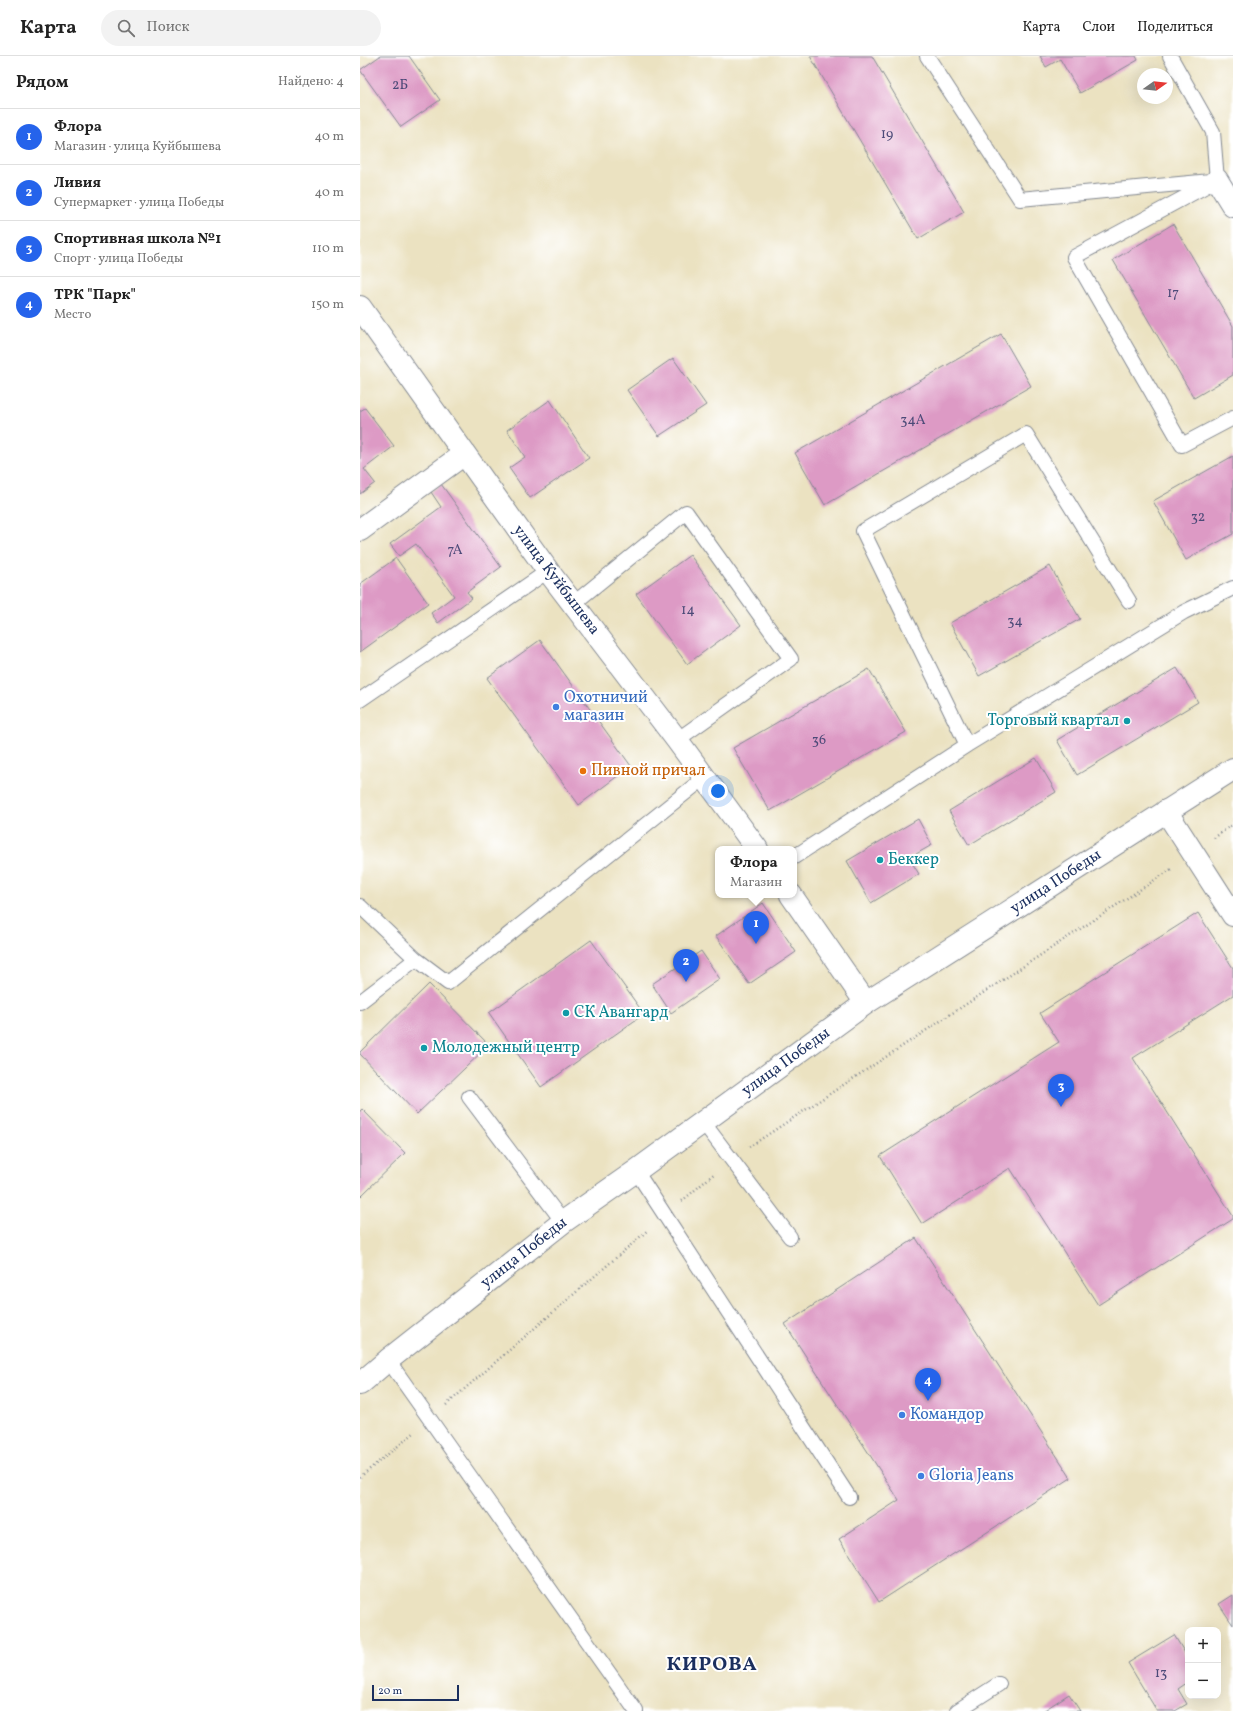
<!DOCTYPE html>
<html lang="ru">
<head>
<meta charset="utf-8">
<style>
	:root { --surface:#fff; --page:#f2f2f2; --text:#222; --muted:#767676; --line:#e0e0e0; --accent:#2563eb }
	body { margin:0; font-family:Vollkorn,serif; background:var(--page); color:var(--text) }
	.controls { position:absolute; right:12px; bottom:12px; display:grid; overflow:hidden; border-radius:8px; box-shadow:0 4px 16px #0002 }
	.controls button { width:36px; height:36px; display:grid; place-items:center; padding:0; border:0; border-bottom:1px solid var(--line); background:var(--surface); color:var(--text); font:20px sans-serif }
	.compass { position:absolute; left:777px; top:12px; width:36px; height:36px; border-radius:50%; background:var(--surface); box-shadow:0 4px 16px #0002; rotate:75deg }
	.scale { position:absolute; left:12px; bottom:10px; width:87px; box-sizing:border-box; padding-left:4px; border:2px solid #1b2f5e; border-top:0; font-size:11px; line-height:14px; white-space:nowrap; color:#1b2f5e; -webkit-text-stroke:3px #fff; paint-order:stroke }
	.you { position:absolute; left:358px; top:735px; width:14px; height:14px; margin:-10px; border:3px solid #fff; border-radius:50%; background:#1a73e8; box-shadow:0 0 0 6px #1a73e833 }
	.badge { display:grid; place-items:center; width:26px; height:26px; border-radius:50%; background:var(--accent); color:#fff; font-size:13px; font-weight:700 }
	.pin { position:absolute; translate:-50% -33px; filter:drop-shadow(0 1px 2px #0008) }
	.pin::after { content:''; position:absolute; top:21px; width:14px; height:12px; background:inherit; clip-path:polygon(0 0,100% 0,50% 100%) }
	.popup { position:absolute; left:355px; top:790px; width:82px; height:52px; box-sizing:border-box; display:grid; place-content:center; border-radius:8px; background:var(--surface); filter:drop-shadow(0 1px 3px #0005); font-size:13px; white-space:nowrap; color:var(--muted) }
	.popup b { font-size:15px; color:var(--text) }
	.popup::after { content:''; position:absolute; left:50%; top:100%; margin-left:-8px; border:8px solid transparent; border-top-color:var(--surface) }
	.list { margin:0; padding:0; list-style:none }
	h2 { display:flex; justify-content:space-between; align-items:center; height:52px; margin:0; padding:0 16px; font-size:17px }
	h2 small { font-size:13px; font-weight:400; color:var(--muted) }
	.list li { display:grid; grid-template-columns:26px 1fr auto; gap:12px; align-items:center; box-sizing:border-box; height:56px; padding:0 16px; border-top:1px solid var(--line) }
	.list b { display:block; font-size:15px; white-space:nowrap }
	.list p { margin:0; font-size:13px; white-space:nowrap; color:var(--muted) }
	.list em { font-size:13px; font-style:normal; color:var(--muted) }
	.icon { flex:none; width:22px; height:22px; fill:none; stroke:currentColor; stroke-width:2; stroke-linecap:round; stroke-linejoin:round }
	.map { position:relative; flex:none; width:873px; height:1655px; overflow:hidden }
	header { display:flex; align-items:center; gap:24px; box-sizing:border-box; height:56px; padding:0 20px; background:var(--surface); border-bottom:1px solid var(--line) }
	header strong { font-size:19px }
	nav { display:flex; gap:22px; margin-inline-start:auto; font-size:14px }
	.search { width:280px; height:36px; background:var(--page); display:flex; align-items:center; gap:10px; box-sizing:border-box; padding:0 14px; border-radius:22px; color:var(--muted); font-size:15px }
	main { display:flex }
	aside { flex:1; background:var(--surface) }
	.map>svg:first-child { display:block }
</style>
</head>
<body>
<header>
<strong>Карта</strong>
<div class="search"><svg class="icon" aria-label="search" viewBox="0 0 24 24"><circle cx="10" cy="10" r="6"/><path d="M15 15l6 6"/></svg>Поиск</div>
<nav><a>Карта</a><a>Слои</a><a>Поделиться</a></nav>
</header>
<main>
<aside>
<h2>Рядом<small>Найдено: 4</small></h2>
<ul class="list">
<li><span class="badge">1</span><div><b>Флора</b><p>Магазин · улица Куйбышева</p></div><em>40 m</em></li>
<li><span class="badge">2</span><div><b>Ливия</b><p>Супермаркет · улица Победы</p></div><em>40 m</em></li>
<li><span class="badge">3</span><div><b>Спортивная школа №1</b><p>Спорт · улица Победы</p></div><em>110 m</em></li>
<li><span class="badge">4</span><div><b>ТРК &quot;Парк&quot;</b><p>Место</p></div><em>150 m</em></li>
</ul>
</aside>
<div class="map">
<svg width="873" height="1655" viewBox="0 0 873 1655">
	<rect width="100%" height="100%" fill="#fff"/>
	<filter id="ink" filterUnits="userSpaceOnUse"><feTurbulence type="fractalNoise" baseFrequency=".025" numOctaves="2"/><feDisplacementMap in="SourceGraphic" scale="8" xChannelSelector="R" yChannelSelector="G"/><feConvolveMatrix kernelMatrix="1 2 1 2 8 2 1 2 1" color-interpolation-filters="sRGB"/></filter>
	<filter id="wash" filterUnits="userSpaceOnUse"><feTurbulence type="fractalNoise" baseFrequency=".012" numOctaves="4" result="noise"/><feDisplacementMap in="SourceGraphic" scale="16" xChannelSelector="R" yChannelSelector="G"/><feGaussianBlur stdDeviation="0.9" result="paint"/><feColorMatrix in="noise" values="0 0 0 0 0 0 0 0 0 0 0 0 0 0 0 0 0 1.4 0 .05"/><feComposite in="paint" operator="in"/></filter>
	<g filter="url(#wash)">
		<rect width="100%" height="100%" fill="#ebe2c1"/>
		<g id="blocks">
			<path fill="#dd9ac5" d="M20 0H49L80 44 41 71 0 14Z
				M450 0H512L604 156 558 183Z
				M680 0H776L778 4 720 37 700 3 686 11Z
				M813 168 873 270V319L834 342 753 204Z
				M641 278 671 330 465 449 435 397Z
				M313 302 346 349 299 380 267 334Z
				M190 344 229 402 170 442 149 412 165 401 147 374Z
				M5 352 34 390 4 413 15 427 0 438V355Z
				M873 400V478L826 504 793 445Z
				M81 428 141 511 107 536 112 542 78 567 71 557 94 540 56 488 39 500 30 488 81 451 71 436Z
				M330 499 381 569 327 608 276 538Z
				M36 502 68 547 0 596V528Z
				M690 510 720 563 619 620 590 567Z
				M180 584 271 710 219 749 127 622Z
				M817 612 838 646 717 719 697 684Z
				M509 613 546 676 410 755 373 692Z
				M676 702 696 736 609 789 589 755Z
				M558 763 572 789 549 802 559 818 511 847 487 805Z
				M403 847 436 896 389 928 356 880Z
				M838 857 873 912V939L773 1002 873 1160V1163L738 1249 650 1112 562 1168 520 1100 699 986 680 957Z
				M231 884 284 958 181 1031 129 957Z
				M341 895 360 923 311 957 292 928Z
				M69 928 129 989 57 1058 0 998V996Z
				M2 1053 45 1097 0 1141V1055Z
				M556 1182 711 1422 519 1546 479 1483 539 1444 425 1268Z
				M873 1539V1569L859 1548Z
				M814 1579 828 1602V1626L818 1633 827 1648 815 1655H797L768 1607Z
				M709 1638 720 1655H683Z"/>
		</g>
	</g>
	<g filter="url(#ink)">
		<use href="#blocks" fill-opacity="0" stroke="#838890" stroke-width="1"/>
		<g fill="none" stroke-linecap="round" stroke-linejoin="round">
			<defs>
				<path id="service" d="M567 0 660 143 851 125
					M810 0 853 76 857 124
					M857 124 714 201 822 389 873 362
					M213 548 326 456 431 603 317 684
					M0 644 188 515
					M607 689 503 475 666 378 769 545
					M434 801 607 689 824 556 873 532
					M0 850 56 903
					M0 946 56 903 88 927 344 722
					M109 1041 203 1166
					M343 1066 430 1181
					M276 1115 489 1441
					M28 1304 276 1655
					M597 1655 639 1628"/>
				<path id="minor" d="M857 124 873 150
					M0 251 188 515 317 684 397 793
					M0 474 104 398
					M806 755 873 859
					M431 839 506 947"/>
				<path id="tertiary" d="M0 1328 28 1304 203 1166 276 1115 506 947 873 713"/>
			</defs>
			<use href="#service" stroke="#838890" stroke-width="16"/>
			<use href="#minor" stroke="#838890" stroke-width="24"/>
			<use href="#tertiary" stroke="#838890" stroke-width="24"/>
			<path stroke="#838890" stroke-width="2.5" stroke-dasharray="1 3" stroke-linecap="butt" d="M854 782 873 768
				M389 1091 813 812
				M322 1145 355 1117
				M86 1349 288 1174
				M0 1421 54 1377"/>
			<use href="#service" stroke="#fff" stroke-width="14"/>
			<use href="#minor" stroke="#fff" stroke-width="22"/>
			<use href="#tertiary" stroke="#fff" stroke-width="22"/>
		</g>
	</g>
	<g fill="#3f7fe0" stroke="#fff" stroke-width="1.5">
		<circle cx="196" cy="651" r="4"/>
		<circle cx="542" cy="1359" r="4"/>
		<circle cx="561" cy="1420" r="4"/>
	</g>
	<g fill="#0f9aa8" stroke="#fff" stroke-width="1.5">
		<circle cx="767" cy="665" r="4"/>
		<circle cx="520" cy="804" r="4"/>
		<circle cx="206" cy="957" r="4"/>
		<circle cx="64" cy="992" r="4"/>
	</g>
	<circle fill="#e8710a" stroke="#fff" stroke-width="1.5" cx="223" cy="715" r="4"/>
	<g text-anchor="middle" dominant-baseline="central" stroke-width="4" stroke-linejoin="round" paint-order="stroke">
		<g font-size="14" fill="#4c4a78">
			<text x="40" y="29">2Б</text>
			<text x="527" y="78">19</text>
			<text x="813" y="237">17</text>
			<text x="553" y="364">34А</text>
			<text x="838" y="461">32</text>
			<text x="95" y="494">7А</text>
			<text x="328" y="554">14</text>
			<text x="655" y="565">34</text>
			<text x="459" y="684">36</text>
			<text x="801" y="1617">13</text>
		</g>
		<g font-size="16" fill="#1b2f5e" stroke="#fff">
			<text transform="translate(196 524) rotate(53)">улица Куйбышева</text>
			<text transform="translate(696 826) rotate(-33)">улица Победы</text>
			<text transform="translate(426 1006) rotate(-36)">улица Победы</text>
			<text transform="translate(164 1197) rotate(-38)">улица Победы</text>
		</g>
		<g font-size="16" fill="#366cbe" stroke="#fff" text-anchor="start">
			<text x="204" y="642">Охотничий<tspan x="204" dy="18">магазин</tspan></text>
			<text x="550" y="1359">Командор</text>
			<text x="569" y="1420">Gloria Jeans</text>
		</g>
		<g font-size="16" fill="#0d838f" stroke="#fff" text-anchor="start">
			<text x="759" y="665" text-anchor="end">Торговый квартал</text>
			<text x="528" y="804">Беккер</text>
			<text x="214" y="957">СК Авангард</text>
			<text x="72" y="992">Молодежный центр</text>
		</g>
		<g font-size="16" fill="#c56008" stroke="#fff" text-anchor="start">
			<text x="231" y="715">Пивной причал</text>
		</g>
		<g font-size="20" font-weight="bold" letter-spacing="1" fill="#1b2f5e" stroke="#fff">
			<text x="352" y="1609">КИРОВА</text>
		</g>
	</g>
</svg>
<div class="controls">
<button>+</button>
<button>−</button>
</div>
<svg class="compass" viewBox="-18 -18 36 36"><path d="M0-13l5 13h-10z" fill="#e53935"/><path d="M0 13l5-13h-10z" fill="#767676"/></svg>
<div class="scale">20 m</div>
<div class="you"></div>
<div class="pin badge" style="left:396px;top:888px">1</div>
<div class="popup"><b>Флора</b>Магазин</div>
<div class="pin badge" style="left:326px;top:926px">2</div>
<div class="pin badge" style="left:701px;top:1051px">3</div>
<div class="pin badge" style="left:568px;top:1345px">4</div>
</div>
</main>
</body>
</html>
